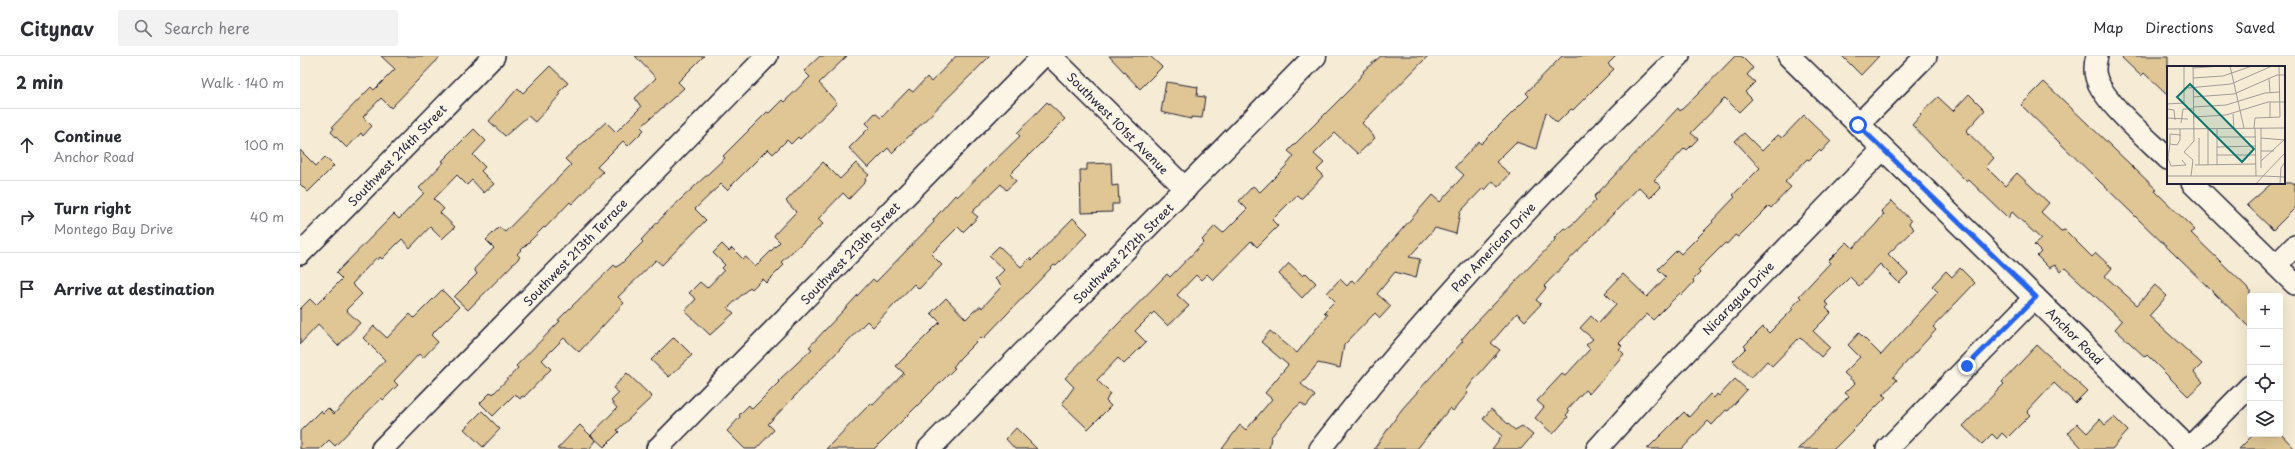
<!DOCTYPE html>
<html lang="en">
<head>
<meta charset="utf-8">
<style>
	:root { --surface:#fff; --page:#f2f2f3; --text:#2b2b33; --muted:#7c7c81; --line:#e1e1e2 }
	body { margin:0; font-family:"Playpen Sans",sans-serif; background:var(--page); color:var(--text) }
	.controls { position:absolute; right:12px; bottom:12px; display:grid; overflow:hidden; border-radius:4px; box-shadow:0 4px 16px #0002 }
	.controls button { width:36px; height:36px; display:grid; place-items:center; padding:0; border:0; border-bottom:1px solid var(--line); background:var(--surface); color:var(--text); font:20px sans-serif }
	.stop { position:absolute; width:12px; height:12px; margin:-9px; border:3px solid #2563eb; border-radius:50%; background:#fff }
	.stop.end { background:#2563eb; border-color:#fff; box-shadow:0 1px 4px #0008 }
	.list { margin:0; padding:0; list-style:none }
	h2 { display:flex; justify-content:space-between; align-items:center; height:52px; margin:0; padding:0 16px; font-size:17px }
	h2 small { font-size:13px; font-weight:400; color:var(--muted) }
	.list li { display:grid; grid-template-columns:26px 1fr auto; gap:12px; align-items:center; box-sizing:border-box; height:72px; padding:0 16px; border-top:1px solid var(--line) }
	.list b { display:block; font-size:15px; white-space:nowrap }
	.list p { margin:0; font-size:13px; white-space:nowrap; color:var(--muted) }
	.list em { font-size:13px; font-style:normal; color:var(--muted) }
	.icon { flex:none; width:22px; height:22px; fill:none; stroke:currentColor; stroke-width:2; stroke-linecap:round; stroke-linejoin:round }
	.map { position:relative; flex:none; width:1995px; height:393px; overflow:hidden }
	header { display:flex; align-items:center; gap:24px; box-sizing:border-box; height:56px; padding:0 20px; background:var(--surface); border-bottom:1px solid var(--line) }
	header strong { font-size:19px }
	nav { display:flex; gap:22px; margin-inline-start:auto; font-size:14px }
	.search { width:280px; height:36px; background:var(--page); display:flex; align-items:center; gap:10px; box-sizing:border-box; padding:0 14px; border-radius:4px; color:var(--muted); font-size:15px }
	main { display:flex }
	aside { flex:1; background:var(--surface) }
	.map>svg:first-child { display:block }
</style>
</head>
<body>
<header>
<strong>Citynav</strong>
<div class="search"><svg class="icon" aria-label="search" viewBox="0 0 24 24"><circle cx="10" cy="10" r="6"/><path d="M15 15l6 6"/></svg>Search here</div>
<nav><a>Map</a><a>Directions</a><a>Saved</a></nav>
</header>
<main>
<aside>
<h2>2 min<small>Walk · 140 m</small></h2>
<ul class="list">
<li><svg class="icon" aria-label="ahead" viewBox="0 0 24 24"><path d="M12 20V5M6 11l6-6 6 6"/></svg><div><b>Continue</b><p>Anchor Road</p></div><em>100 m</em></li>
<li><svg class="icon" aria-label="right" viewBox="0 0 24 24"><path d="M7 20v-9h11M14 6l5 5-5 5"/></svg><div><b>Turn right</b><p>Montego Bay Drive</p></div><em>40 m</em></li>
<li><svg class="icon" aria-label="arrive" viewBox="0 0 24 24"><path d="M6 21V4h12l-3 4 3 4H6"/></svg><div><b>Arrive at destination</b></div></li>
</ul>
</aside>
<div class="map">
<svg width="1995" height="393" viewBox="0 0 1995 393">
	<rect width="100%" height="100%" fill="#f6ecd5"/>
	<filter id="ink" filterUnits="userSpaceOnUse"><feTurbulence type="fractalNoise" baseFrequency=".025" numOctaves="2"/><feDisplacementMap in="SourceGraphic" scale="8" xChannelSelector="R" yChannelSelector="G"/><feConvolveMatrix kernelMatrix="1 2 1 2 8 2 1 2 1" color-interpolation-filters="sRGB"/></filter>
	<g filter="url(#ink)">
		<path fill="#e0c695" stroke="#22223b" d="M81 0H141L91 52 81 42 63 61 72 70 63 80 61 77 47 92 31 76 34 72 32 71 71 31 74 34 95 13Z
			M335 0H404L378 26 384 32 341 71 344 74 328 90 323 85 297 111 303 116 272 148 270 146 245 172 244 171 217 198 220 201 168 254 154 241 177 218 174 213 194 192 186 184 199 171 205 176 271 109 265 103 306 66 316 76 341 51 335 42 356 22Z
			M520 0H547L519 27 537 47 500 83 498 81 491 88 487 84 473 98 468 93 427 134 421 128 395 153 406 164 362 209 356 204 318 241 324 247 279 296 264 282 242 304 251 313 224 341 222 340 220 343 215 338 193 360 180 347 191 336 193 338 218 312 216 310 260 265 258 264 269 253 314 209 316 211 321 208 343 186 341 184 366 157 425 102 423 100 467 56 469 57 482 44 484 46 510 21 504 15Z
			M656 0H690L592 97 588 92 568 112 549 92 570 71 566 67 575 57 581 62 609 33 613 36 627 21 631 26Z
			M809 0H850L862 11 840 33Z
			M1081 0H1128L1062 67 1075 82 1058 98 1035 77 1014 98 1024 107 1017 114 1023 120 1001 143 997 139 972 164 978 170 957 191 951 185 913 224 907 218 901 224 896 219 877 239 889 250 868 270 854 256 835 275 846 286 824 308 818 302 797 324 810 337 806 345 811 350 788 373 762 348 774 331 765 322 867 218 870 221 904 186 902 184 915 170 923 177 947 153 939 145 953 130 960 136 986 110 994 100 988 95 1051 32 1064 16 1063 15Z
			M1262 0H1316L1308 8 1314 13 1273 54 1271 53 1257 67 1246 56 1236 93 1216 86 1196 106 1210 118 1198 131 1193 125 1185 134 1183 132 1160 156 1156 178 1135 172 1109 201 1120 203 1116 222 1095 216 1077 238 1091 250 1080 262 1075 257 1044 289 1040 312 1018 307 1001 328 1015 340 1006 351 1001 347 994 353 971 381 969 393H922L940 369 946 374 972 343 965 337 988 309 961 286 970 275 997 297 1027 259 1024 256 1035 245 1027 237 1040 223 1047 230 1052 224 1055 227 1132 139 1140 146 1164 119 1155 111 1179 85 1181 88 1229 40 1226 37Z
			M1435 0H1441L1453 12 1447 19 1455 26 1445 36 1452 43 1439 56 1425 42 1391 77 1398 83 1387 94 1385 92 1354 124 1361 131 1350 142 1339 131 1244 230 1246 232 1236 244 1241 248 1225 265 1217 257 1191 287 1200 294 1173 325 1166 335 1168 337 1153 355 1150 352 1117 393H1074L1102 353 1163 285 1161 284 1174 269 1255 184 1254 182 1264 172 1266 173 1275 166 1296 144 1294 141 1378 52 1380 55 1397 39Z
			M1542 0H1579L1561 19Z
			M1820 0H1868V40L1844 17 1841 20Z
			M250 10 268 27 258 37 260 39 235 66 228 60 205 80 189 65 218 32 223 37Z
			M866 26 898 31 897 40 905 41 902 62 891 61V63L861 56Z
			M1744 26 1857 134 1855 135 1895 174 1891 177 1950 234V272L1721 49Z
			M1669 38 1685 54 1666 75 1694 102 1686 111 1705 130 1717 117 1749 147 1741 156 1761 175 1765 174 1792 201 1796 197 1812 212 1805 220 1837 249 1855 229 1867 240 1849 260 1902 308 1894 316 1903 326 1888 340 1847 299 1845 301 1815 273 1822 265 1765 212 1761 216 1755 209 1749 212 1737 200 1741 196 1734 189 1741 183 1712 156 1708 162 1669 124 1667 126 1612 69 1621 59 1620 58 1638 41 1653 55Z
			M747 46 765 63 710 118 716 125 706 134 701 128 672 156 678 161 663 176 658 171 631 198 642 209 619 233 614 228 573 271 567 265 468 368 474 374 456 393H445L427 375 440 361 439 359 449 349 452 353 479 326 478 325 512 293 509 291 573 223 576 226 634 166 633 164 655 139 657 141 720 80 717 77Z
			M1504 59 1531 85 1521 96 1519 94 1509 104 1507 103 1485 126 1491 131 1471 152 1469 150 1438 181 1435 179 1427 188 1425 187 1398 214 1400 217 1393 224 1394 226 1382 239 1380 237 1353 264 1347 258 1319 287 1322 290 1319 293 1324 298 1289 338 1285 334 1267 354 1269 356 1266 359 1268 361 1253 378 1235 362 1244 351 1237 345 1262 318 1265 320 1290 293 1286 289 1293 283 1280 272 1291 260 1298 267 1316 248 1305 237 1323 218 1347 241 1366 221 1358 213 1377 194 1381 198 1413 166 1412 165 1435 141 1433 139 1460 112 1435 85 1444 77 1462 95 1478 79 1482 82Z
			M174 73 186 85 173 99 185 111 181 115 194 128 184 137 172 124 167 129 157 119 134 143 144 153 140 157 155 171 142 183 130 171 110 192 102 183 82 203 80 201 78 204 76 202 52 228 62 238 46 254 60 267 38 290 18 269 0 288V253L10 243 16 249 42 223 36 217 94 158 99 163 124 137 119 132 144 106 142 105Z
			M0 94 16 110 25 101 34 110 8 136 0 128Z
			M523 106 540 123 556 107 569 119 565 123 566 125 549 143 543 137 518 163 523 168 481 206 484 209 466 227 462 223 452 233 450 231 428 252 434 257 410 279 385 255 396 243 389 237 400 226 407 232 424 214 422 212 425 209 413 197 422 188 429 195 432 192 443 203 446 201 455 211 480 186 474 180 475 178 496 156 486 145Z
			M811 107 812 130 818 129 819 148H812V156L781 157 780 114H787V108Z
			M1972 127H1995V152L1973 174 1947 149Z
			M1592 145 1611 165 1609 168 1614 173 1588 198 1608 218 1599 227 1580 208 1559 230 1550 221 1525 246 1529 249 1526 252 1531 257 1513 275 1530 291 1521 301 1500 281 1472 310 1467 305 1451 322 1433 305 1446 292 1444 290 1463 271 1469 277 1493 253 1491 252 1501 242 1499 240 1530 207 1528 205 1547 186 1553 192 1576 168 1584 158 1581 155Z
			M773 162 788 177 756 210 754 209 683 283 681 281 660 302 653 311 655 312 574 393H526L571 347 573 349 604 317 596 310 640 266 631 257 646 242 666 263 674 255 681 250 682 252 702 230 695 223 704 214 689 200 699 190 721 211 730 202 732 204Z
			M989 207 1003 220 1006 217 1016 227 1002 242 979 218Z
			M1660 212 1675 227 1633 271 1636 274 1593 321 1597 324 1583 339 1586 341 1534 393H1498L1549 340 1545 337 1555 327 1544 317 1560 301 1548 289 1559 277 1581 299 1638 236 1632 230 1646 215 1652 221Z
			M142 234 159 251 131 279 138 286 123 302 119 298 94 325 98 329 83 344 81 342 35 390 29 384 20 393H0V375L21 354 23 357 28 352 34 358 85 304 63 282 74 270 87 282 110 258 114 262Z
			M374 281 392 299 369 321 351 304Z
			M1737 289 1787 335 1775 347 1754 327 1727 356 1730 359 1707 382 1702 377 1697 383 1692 378 1682 388 1663 370 1704 328 1702 326Z
			M327 317 352 341 317 374 319 376 304 391 291 379 317 352 311 345 319 337 313 332Z
			M1435 323 1447 334 1428 355 1426 354 1412 369 1408 365 1382 393H1347L1384 356 1389 361 1410 338 1414 342 1417 338 1419 340Z
			M1191 353 1215 374 1222 370 1233 379 1221 393H1192L1202 380 1183 363Z
			M182 355 200 373 183 391 164 373Z
			M1814 361 1828 375 1812 393H1783L1768 377 1777 367 1787 377 1800 363 1805 369Z
			M280 369 296 385 289 393H257Z
			M716 372 737 393H715L706 383Z
			M1954 378H1981L1995 393H1939Z"/>
		<g fill="none" stroke-linecap="round" stroke-linejoin="round">
			<defs>
				<path id="minor" d="M751 0 886 133
					M1797 0C1795 7 1794 14 1796 21 1803 46 1849 84 1868 103
					M1558 69 1626 0
					M1892 127 1995 228
					M0 198 194 0
					M1976 209 1995 190
					M82 393 467 0
					M357 393 743 0
					M1020 393C1129 253 1253 125 1379 0
					M1297 393 1360 323 1583 93
					M1587 393 1735 241
					M1888 393 1950 330"/>
				<path id="tertiary" d="M1489 0 1889 393
					M629 393 1015 0"/>
			</defs>
			<use href="#minor" stroke="#22223b" stroke-width="24"/>
			<use href="#tertiary" stroke="#22223b" stroke-width="25"/>
			<use href="#minor" stroke="#fcf5e5" stroke-width="21"/>
			<use href="#tertiary" stroke="#fcf5e5" stroke-width="22"/>
		</g>
	</g>
	<g fill="none" stroke-linecap="round" stroke-linejoin="round" filter="url(#ink)">
		<path stroke="#2563eb" stroke-width="5" d="M1558 69 1736 241 1667 310"/>
	</g>
	<g text-anchor="middle" dominant-baseline="central" stroke-width="4" stroke-linejoin="round" paint-order="stroke">
		<g font-size="12" fill="#22223b" stroke="#fcf5e5">
			<text transform="translate(818 67) rotate(45)">Southwest 101st Avenue</text>
			<text transform="translate(97 99) rotate(-46)">Southwest 214th Street</text>
			<text transform="translate(1193 191) rotate(-47)">Pan American Drive</text>
			<text transform="translate(275 196) rotate(-46)">Southwest 213th Terrace</text>
			<text transform="translate(550 197) rotate(-46)">Southwest 213th Street</text>
			<text transform="translate(823 197) rotate(-45)">Southwest 212th Street</text>
			<text transform="translate(1438 242) rotate(-46)">Nicaragua Drive</text>
			<text transform="translate(1775 280) rotate(45)">Anchor Road</text>
		</g>
	</g>
	<g transform="translate(1867 10)">
		<rect width="118" height="118" fill="#f6ecd5"/>
		<path fill="none" stroke="#a19b97" stroke-width="1" d="M63 0 77 62M26 2 54 0M26 12 56 10 85 0M102 13 103 26M21 22 64 18 105 0M26 31 67 28 110 9H118M103 36V52M0 38 17 37V0M26 41 59 39 98 27 112 26M0 43 7 44 8 54M66 48 67 62M26 51 59 49 101 36H118M0 52 21 53M14 57 16 43H26M50 62V99M87 62 88 52 113 51 112 0M88 62 89 110M94 62V102M0 63 118 62M13 63V74L10 79 3 78 1 92 4 100 19 99 15 94M41 63V99M50 71H89M32 72V99M94 72 118 74M3 78V68L14 69M50 81 89 80M94 85H107M50 89H89M94 95 118 73M28 99 89 98M0 110H96L118 87M24 110 26 94 17 86 27 75 26 0M113 117 114 102 118 96M89 118 96 110 118 111"/>
		<path fill="#0f766e" fill-opacity="0.15" stroke="#0f766e" stroke-width="2" d="M23 18 87 83 75 96 10 31Z"/>
		<rect width="118" height="118" fill="none" stroke="#22223b" stroke-width="2"/>
	</g>
</svg>
<div class="controls">
<button>+</button>
<button>−</button>
<button><svg class="icon" aria-label="locate" viewBox="0 0 24 24"><circle cx="12" cy="12" r="6"/><path d="M12 2v4M12 18v4M2 12h4M18 12h4"/></svg></button>
<button><svg class="icon" aria-label="layers" viewBox="0 0 24 24"><path d="M12 4l9 5-9 5-9-5zM3 14l9 5 9-5"/></svg></button>
</div>
<div class="stop" style="left:1558px;top:69px"></div>
<div class="stop end" style="left:1667px;top:310px"></div>
</div>
</main>
</body>
</html>
